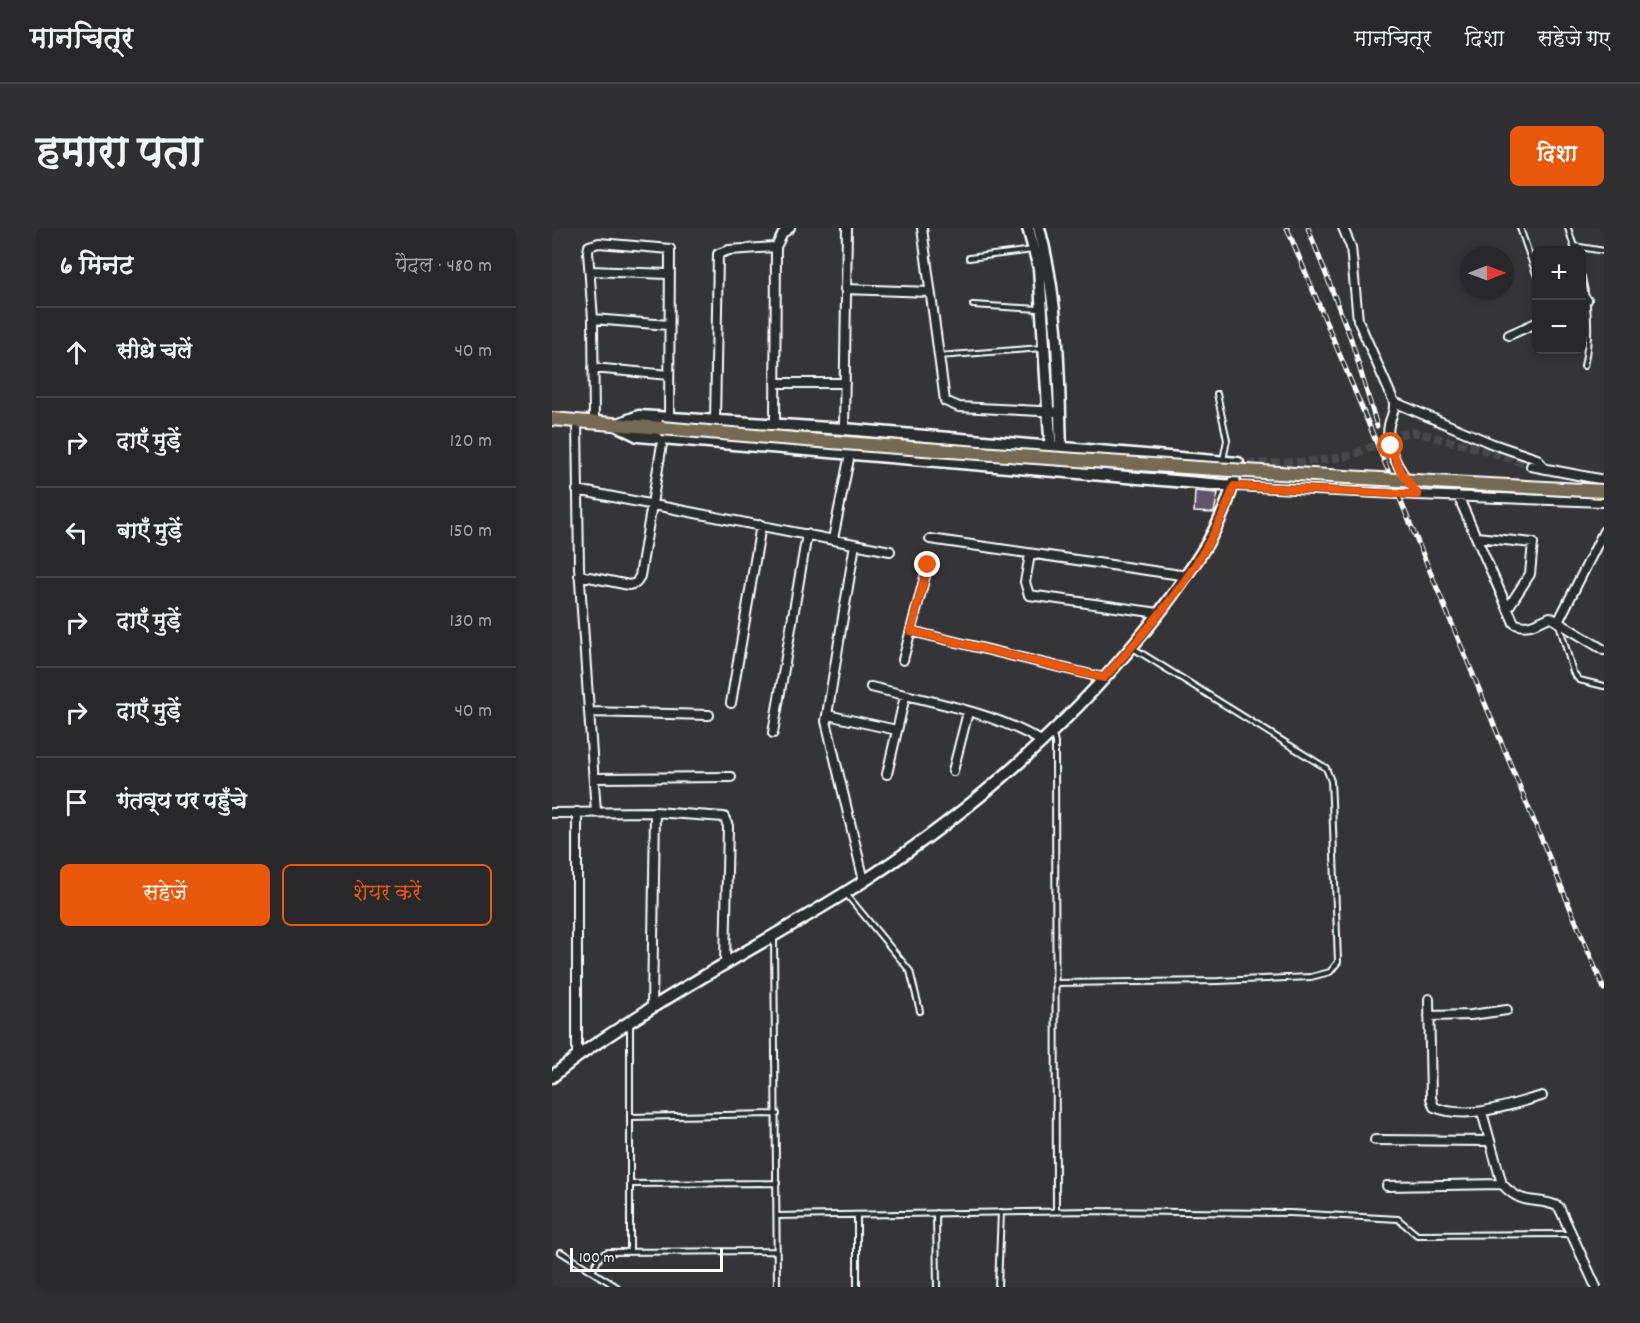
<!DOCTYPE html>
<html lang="hi">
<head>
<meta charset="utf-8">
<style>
	:root { --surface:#28282b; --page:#303033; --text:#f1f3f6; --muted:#a5a6a9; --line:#444447; --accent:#ea580c }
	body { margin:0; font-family:Dekko,"Playpen Sans Deva",sans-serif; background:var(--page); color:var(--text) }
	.controls { position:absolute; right:18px; top:18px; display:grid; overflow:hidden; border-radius:9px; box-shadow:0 3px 9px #0003 }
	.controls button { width:54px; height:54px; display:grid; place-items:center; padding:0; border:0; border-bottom:2px solid var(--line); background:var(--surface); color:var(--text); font:30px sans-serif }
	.compass { position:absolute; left:908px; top:18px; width:54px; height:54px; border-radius:50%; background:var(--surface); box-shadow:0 3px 9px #0003; rotate:89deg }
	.scale { position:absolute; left:18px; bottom:15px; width:153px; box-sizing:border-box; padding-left:6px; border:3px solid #fff; border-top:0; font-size:16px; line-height:21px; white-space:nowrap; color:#fff; -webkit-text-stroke:4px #2a2d2e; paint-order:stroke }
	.stop { position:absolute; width:18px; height:18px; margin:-14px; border:4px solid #ea580c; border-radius:50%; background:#fff }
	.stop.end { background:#ea580c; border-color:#fff; box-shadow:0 2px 6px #0008 }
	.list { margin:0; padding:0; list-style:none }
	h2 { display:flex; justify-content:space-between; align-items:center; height:78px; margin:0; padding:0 24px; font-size:26px }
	h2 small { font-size:20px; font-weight:400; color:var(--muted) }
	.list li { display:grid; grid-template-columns:39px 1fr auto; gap:18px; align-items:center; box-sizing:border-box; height:90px; padding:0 24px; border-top:2px solid var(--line) }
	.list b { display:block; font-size:22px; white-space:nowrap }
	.list em { font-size:20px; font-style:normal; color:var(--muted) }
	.actions { display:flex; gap:12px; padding:18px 24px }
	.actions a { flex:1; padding:14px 0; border:2px solid var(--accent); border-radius:9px; text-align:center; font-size:21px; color:var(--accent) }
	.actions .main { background:var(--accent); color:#fff }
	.icon { flex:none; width:33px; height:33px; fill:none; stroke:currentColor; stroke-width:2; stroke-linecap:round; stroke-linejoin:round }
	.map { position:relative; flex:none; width:1052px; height:1059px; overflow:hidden; border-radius:9px }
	header { display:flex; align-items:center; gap:36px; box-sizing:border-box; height:84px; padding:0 30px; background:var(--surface); border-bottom:2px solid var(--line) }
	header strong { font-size:28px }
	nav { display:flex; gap:33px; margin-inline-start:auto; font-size:21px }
	.intro { display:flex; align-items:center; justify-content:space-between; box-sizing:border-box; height:144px; padding:0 36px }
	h1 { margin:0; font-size:42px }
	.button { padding:15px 27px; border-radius:9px; background:var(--accent); color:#fff; font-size:21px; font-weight:700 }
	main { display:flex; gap:36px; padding:0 36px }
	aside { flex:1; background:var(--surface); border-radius:9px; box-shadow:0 3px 9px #0003 }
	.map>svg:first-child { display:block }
</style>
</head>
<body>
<header>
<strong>मानचित्र</strong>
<nav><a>मानचित्र</a><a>दिशा</a><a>सहेजे गए</a></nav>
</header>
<div class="intro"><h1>हमारा पता</h1><a class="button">दिशा</a></div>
<main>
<aside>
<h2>6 मिनट<small>पैदल · 480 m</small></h2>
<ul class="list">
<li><svg class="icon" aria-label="ahead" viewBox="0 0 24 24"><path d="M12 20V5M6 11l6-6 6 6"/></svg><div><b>सीधे चलें</b></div><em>40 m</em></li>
<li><svg class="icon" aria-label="right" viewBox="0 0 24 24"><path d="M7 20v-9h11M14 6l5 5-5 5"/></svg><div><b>दाएँ मुड़ें</b></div><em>120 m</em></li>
<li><svg class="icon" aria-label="left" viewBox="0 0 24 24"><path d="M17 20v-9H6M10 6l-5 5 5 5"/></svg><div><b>बाएँ मुड़ें</b></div><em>150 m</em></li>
<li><svg class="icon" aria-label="right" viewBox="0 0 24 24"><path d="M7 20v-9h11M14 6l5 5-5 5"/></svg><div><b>दाएँ मुड़ें</b></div><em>130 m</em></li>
<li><svg class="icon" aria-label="right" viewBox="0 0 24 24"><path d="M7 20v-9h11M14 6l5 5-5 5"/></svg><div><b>दाएँ मुड़ें</b></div><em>40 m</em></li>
<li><svg class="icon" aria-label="arrive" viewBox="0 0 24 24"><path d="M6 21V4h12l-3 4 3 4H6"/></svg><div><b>गंतव्य पर पहुँचे</b></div></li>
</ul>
<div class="actions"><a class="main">सहेजें</a><a>शेयर करें</a></div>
</aside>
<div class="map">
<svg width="1052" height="1059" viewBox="0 0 1052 1059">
	<rect width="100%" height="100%" fill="#353539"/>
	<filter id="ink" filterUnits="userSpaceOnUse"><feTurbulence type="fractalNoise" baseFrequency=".0167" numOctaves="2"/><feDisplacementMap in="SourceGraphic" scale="12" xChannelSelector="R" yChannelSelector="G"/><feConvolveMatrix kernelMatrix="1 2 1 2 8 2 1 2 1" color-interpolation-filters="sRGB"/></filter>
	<g filter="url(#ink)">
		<path fill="#605767" stroke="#fff" stroke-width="1.5" d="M643 263 666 265 662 285 642 284Z"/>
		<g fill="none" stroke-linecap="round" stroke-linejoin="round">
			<path stroke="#49494d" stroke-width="8" stroke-dasharray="8 4" stroke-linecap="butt" d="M696 236C729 234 764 235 795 228 818 222 838 206 862 204L929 221 979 238"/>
			<defs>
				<path id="lane" d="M968 0 984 46
					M1016 0 1023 22
					M1022 18 1052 23
					M417 30 481 22
					M1030 49C1037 79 1039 107 1032 138
					M421 77 487 81
					M387 128 490 120
					M665 166 675 212 671 232
					M1007 396 1021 444 1027 452 1052 458
					M501 507 503 515 504 983
					M295 667 358 743 368 783
					M222 709 225 1059
					M503 755 666 753 759 749 778 744 786 734 780 573 779 553 774 540 581 420
					M78 889 225 886
					M78 956 225 955
					M384 985 385 1059
					M305 987V1059
					M225 988 538 983 738 985 846 991 865 1007 1018 1006
					M78 1022V797
					M9 1024 65 1059
					M40 1043 49 1027 55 1024 225 1023
					M446 1059 449 984"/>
				<path id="street" d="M370 0 393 173 407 179 508 184
					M791 0 799 19 806 92 842 174C843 184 839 188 837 197 832 222 852 248 866 267L1052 274
					M38 43 116 46
					M293 61 378 64
					M1030 75 1035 72
					M41 91 116 97
					M957 107 984 95
					M41 140 117 147
					M223 155H293
					M842 174 941 216 985 231 992 240
					M25 193 27 339 44 584
					M163 193 166 26 177 22 224 19
					M42 195 41 91 36 24 37 18 47 15 118 21 117 190
					M223 197 224 19 231 5 238 0
					M292 201 295 0
					M979 238 1052 252
					M682 258 866 267
					M25 262 338 323
					M906 268 962 395C974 402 987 394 998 389L1006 394
					M1052 303 1006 394 1052 422
					M925 309 981 315 978 346 956 380
					M281 311 298 226
					M378 311 636 348
					M303 316 274 493 312 653
					M478 327 473 354 477 367 607 385
					M27 347 77 357 84 355 88 348 111 210
					M359 403 552 450
					M351 432 376 337
					M319 459C375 473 439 483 489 513
					M179 475 209 297
					M37 484 157 487
					M275 487 345 502
					M221 505 255 306
					M401 543 416 484
					M335 546 353 468
					M42 550 179 549
					M25 584V827
					M0 585 103 584 172 589 176 598 173 735
					M877 771 879 870 882 879C916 893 957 877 990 868
					M100 779 103 584
					M877 788 919 787 955 782
					M930 884 950 956C973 981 985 967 1007 979L1044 1059
					M823 912 936 913
					M835 958 950 956"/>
				<path id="secondary" d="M476 0 487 40 499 225
					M487 0C507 73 507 151 509 226
					M64 197 86 208 682 258
					M0 849C29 824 60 805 93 784 164 739 240 699 312 653 423 581 527 489 608 384 642 338 676 293 686 235L292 201 87 188 66 196"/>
				<path id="primary" d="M0 191 109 200"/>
			</defs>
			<use href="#lane" stroke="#fff" stroke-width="8"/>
			<use href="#street" stroke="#fff" stroke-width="12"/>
			<use href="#secondary" stroke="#fff" stroke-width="15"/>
			<use href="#primary" stroke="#fff" stroke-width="16"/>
			<use href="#lane" stroke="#2a2d2e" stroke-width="4"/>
			<use href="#street" stroke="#2a2d2e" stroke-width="8"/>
			<use href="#secondary" stroke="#2a2d2e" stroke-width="10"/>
			<use href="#primary" stroke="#756b52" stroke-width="12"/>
			<defs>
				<path id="rail" d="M735 0 1052 761
					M756 0 799 111 825 198"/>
			</defs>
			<use href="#rail" stroke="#fff" stroke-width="5"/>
			<use href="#rail" stroke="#2a2d2e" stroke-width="3" stroke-dasharray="9" stroke-linecap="butt"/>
			<defs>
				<path id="primary-bridge" d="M109 200C423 227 737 247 1052 263"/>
			</defs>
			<use href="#primary-bridge" stroke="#fff" stroke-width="16" stroke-linecap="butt"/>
			<use href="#primary-bridge" stroke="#756b52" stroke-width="12"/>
		</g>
	</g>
	<g fill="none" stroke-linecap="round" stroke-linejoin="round" filter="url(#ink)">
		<path stroke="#ea580c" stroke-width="8" d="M376 337 359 403 552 450C603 394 658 331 682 258L866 267 848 243 839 218"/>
	</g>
</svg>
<div class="controls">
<button>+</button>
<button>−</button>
</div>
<svg class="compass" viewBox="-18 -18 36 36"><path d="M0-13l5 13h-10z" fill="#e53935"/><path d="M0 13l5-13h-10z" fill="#a5a6a9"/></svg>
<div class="scale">100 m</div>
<div class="stop" style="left:839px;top:218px"></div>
<div class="stop end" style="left:376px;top:337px"></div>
</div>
</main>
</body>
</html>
